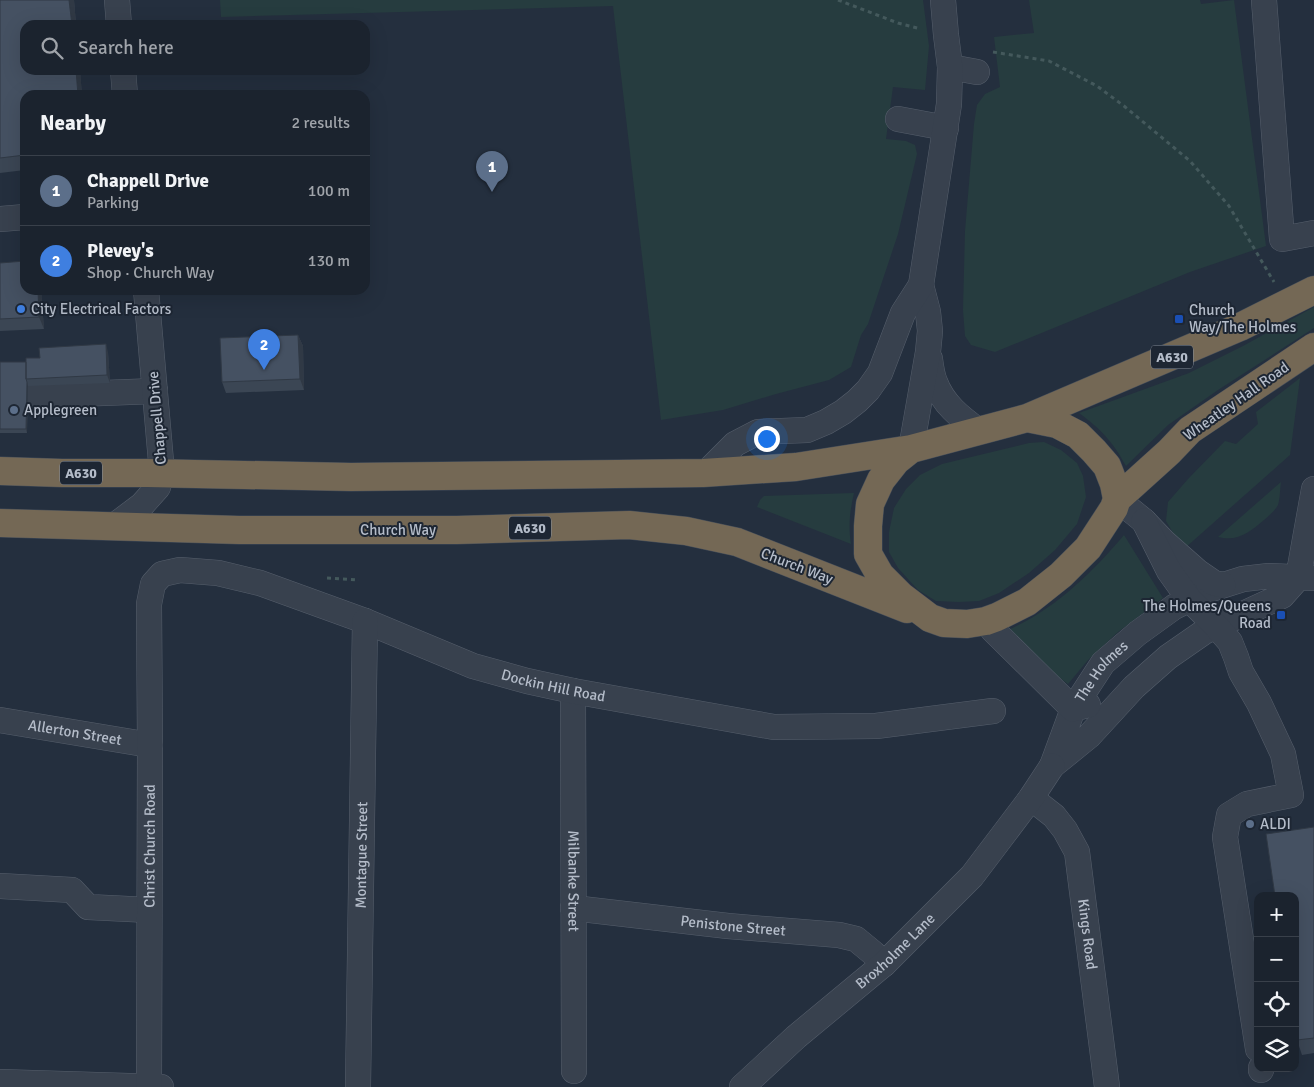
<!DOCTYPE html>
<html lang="en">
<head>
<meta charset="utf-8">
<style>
	:root { --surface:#1b232e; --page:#282f3a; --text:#f1f3f6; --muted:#a0a4aa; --line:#39404a; --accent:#8ab4f8 }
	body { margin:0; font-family:Signika,sans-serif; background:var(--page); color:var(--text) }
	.controls { position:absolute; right:15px; bottom:15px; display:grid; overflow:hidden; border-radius:10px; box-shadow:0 5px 20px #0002 }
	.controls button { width:45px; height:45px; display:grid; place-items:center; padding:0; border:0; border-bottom:1px solid var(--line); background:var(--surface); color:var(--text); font:25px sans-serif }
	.you { position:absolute; left:766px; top:438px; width:18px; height:18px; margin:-12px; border:4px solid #fff; border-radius:50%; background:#1a73e8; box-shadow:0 0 0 8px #1a73e833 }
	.badge { display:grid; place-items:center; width:32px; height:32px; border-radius:50%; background:var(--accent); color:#fff; font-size:16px; font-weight:700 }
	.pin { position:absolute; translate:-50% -41px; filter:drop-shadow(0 1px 2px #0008) }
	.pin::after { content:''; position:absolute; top:26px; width:18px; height:15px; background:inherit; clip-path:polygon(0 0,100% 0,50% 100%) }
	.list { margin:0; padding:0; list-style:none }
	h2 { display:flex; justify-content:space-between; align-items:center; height:65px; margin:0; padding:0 20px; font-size:21px }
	h2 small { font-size:16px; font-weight:400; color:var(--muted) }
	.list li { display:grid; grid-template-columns:32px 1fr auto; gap:15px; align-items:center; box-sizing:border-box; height:70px; padding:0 20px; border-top:1px solid var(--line) }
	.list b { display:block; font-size:19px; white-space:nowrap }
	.list p { margin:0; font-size:16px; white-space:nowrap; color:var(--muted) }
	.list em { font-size:16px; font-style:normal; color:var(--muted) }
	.icon { flex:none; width:28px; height:28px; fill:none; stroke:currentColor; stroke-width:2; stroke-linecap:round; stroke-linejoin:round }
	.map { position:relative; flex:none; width:1314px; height:1087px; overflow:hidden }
	.search { position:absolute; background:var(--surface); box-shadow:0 5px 20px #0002; left:20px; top:20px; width:350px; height:55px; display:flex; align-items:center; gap:12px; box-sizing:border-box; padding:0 18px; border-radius:15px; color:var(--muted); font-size:19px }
	.panel { position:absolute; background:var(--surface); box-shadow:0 5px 20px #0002; left:20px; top:90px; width:350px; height:205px; border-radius:15px }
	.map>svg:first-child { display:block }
</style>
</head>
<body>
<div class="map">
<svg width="1314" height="1087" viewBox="0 0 1314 1087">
	<rect width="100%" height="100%" fill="#242f3e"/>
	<path fill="#263c3f" d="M220 0H923L929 46 925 90 893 87 886 139 906 141 915 145 917 154 898 234 868 324 861 335 851 367 829 380 776 394 723 410 661 420 613 6 221 17Z
		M1029 0H1200L1201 4 1234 0 1266 246 1190 272 995 352 971 345 965 336 963 310 965 231 974 124 977 105 985 94 1000 87 994 37 1034 33Z
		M1314 307V328L1218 390 1168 425 1126 466C1113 442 1101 429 1079 413L1189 373 1243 346Z
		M1300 378 1290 455 1185 548 1175 536 1166 521 1168 502 1188 479 1225 441 1236 444 1258 424 1256 412Z
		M1044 442 1061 450 1077 463 1083 476 1086 497 1077 524 1055 550 1029 573 999 593 979 601 959 602 936 601 918 590 898 568 889 552V532L894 508 906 489 920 475 942 464 1029 443Z
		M1281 482C1280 489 1280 499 1278 505 1275 511 1268 516 1264 520 1250 532 1238 542 1218 537Z
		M854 493C850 510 848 526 851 544L757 507 760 500 764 496Z
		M1124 535 1163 598 1118 632 1088 660 1068 684 1047 669 1008 630C1054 610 1092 573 1124 535Z"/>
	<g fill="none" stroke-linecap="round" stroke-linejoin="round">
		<defs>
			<g id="minor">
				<path d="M117 0 119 25"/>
				<path d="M1264 0 1282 239 1314 233"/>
				<path d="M950 67 977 72"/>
				<path d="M123 70 125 95"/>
				<path d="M898 119 946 128"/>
				<path d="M0 219 25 217"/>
				<path d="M930 359C931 367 932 375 935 382 943 404 960 417 979 431"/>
				<path d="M0 397 155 391"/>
				<path d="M911 449 928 352 930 331 928 312 921 285"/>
				<path d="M706 473 735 444 758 432 807 430 826 422 843 412 857 401 868 390 880 373 903 313 921 285 949 104 950 67 946 35 943 0"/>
				<path id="s1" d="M1314 489 1298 578 1282 596 1204 632 1168 657 1134 687 1089 736 1052 766 1073 709 1103 663 1138 633 1174 607 1208 590 1243 579 1269 576 1314 578"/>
				<path d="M1117 499 1144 521 1164 542 1198 572 1214 583 1223 585"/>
				<path d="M1144 521 1169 571 1189 599 1216 626 1230 642 1236 657 1241 672 1259 703 1283 754 1291 795 1247 804 1229 815 1225 837 1258 1049"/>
				<path d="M114 526 142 505 158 487 162 473 146 290"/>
				<path d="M986 621 993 630 1073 709 1088 705"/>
				<path id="s2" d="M573 691 574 1071"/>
				<path id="s3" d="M0 720 150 745"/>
				<path id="s4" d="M1031 798 1054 816 1065 830 1077 852 1107 1087"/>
				<path d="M0 886 72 890 88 907 149 910"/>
				<path id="s5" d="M573 908 728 926 839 935 856 939 873 953 884 964"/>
				<path d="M1261 1068V1070"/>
				<path d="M0 1082 161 1087"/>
				<path id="s6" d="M149 1087 150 745 149 604 153 584 162 574 180 570 218 573 260 583 365 621 473 666 527 681 573 691 774 727 876 726 993 711"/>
				<path id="s7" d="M358 1087 365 621"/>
				<path id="s8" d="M742 1087 796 1037 884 964 972 876 1031 798 1052 766"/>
			</g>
			<path id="highway" d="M1027 418 1240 327 1314 290
				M0 471 62 473H147L351 477 703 473 796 467 911 449 1027 418 1057 424 1078 435 1094 451 1107 466 1114 484 1117 499 1114 508 1088 548 1061 575 1027 602 997 617 986 621 967 624 944 623 930 618 901 596 880 575 868 554V526L870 504 881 480 896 461 911 449
				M1117 499 1169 452 1190 430 1314 347
				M0 523 239 530H457L629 525 686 531 737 542 907 609"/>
		</defs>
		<use href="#minor" stroke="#565f6c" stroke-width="26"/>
		<use href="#highway" stroke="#434c59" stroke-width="29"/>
		<path stroke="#44595c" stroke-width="3" stroke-dasharray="4 4" stroke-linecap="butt" d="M838 0 898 23 921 29
			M993 52 1049 61 1097 86 1124 106 1190 161 1229 206 1274 282
			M327 578 359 580"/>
		<use href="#minor" stroke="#38414e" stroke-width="25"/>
		<use href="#highway" stroke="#746855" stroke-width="28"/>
	</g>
	<path fill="#3b4654" d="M0 0H74L82 95H25V170L0 173Z
		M0 263 25 290H41L44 329 0 331Z
		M298 335 303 346 304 390 226 393 222 382Z
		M108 352 110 383 28 386 27 433H0V362H26Z
		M1314 827V1053L1302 1055 1297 1040Z"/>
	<path fill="#303945" d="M69 0H74L76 25H72Z
		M76 70H80L82 95H78Z
		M38 290H41L44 329 39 317Z
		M298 335 303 346 304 390 300 379Z
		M106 344 108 352 110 383 107 375Z
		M27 382 28 386 27 433 26 429Z"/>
	<path fill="#455162" stroke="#303945" d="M0 0H69L72 25H25V70H76L78 95H25V155L0 158Z
		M25 261V290H38L39 317 0 319V263Z
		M298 335 300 379 222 382 220 338Z
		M106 344 107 375 26 379V358H40L39 348Z
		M0 362H26V379L27 382 26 429H0Z
		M1314 827V1038L1297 1040 1295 1029V896H1275L1266 834Z"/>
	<circle fill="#3f7fe0" stroke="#1d2633" stroke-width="2" cx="21" cy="309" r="5"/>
	<g fill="#1a4fb4" stroke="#1d2633" stroke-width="2">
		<rect x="1174" y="314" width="10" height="10" rx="2.5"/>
		<rect x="1276" y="610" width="10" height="10" rx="2.5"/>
	</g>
	<g fill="#5c6f8a" stroke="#1d2633" stroke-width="2">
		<circle cx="14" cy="410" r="5"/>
		<circle cx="1250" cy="824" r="5"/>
	</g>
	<g text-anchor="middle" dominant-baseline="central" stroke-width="4" stroke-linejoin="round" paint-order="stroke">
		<g fill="#1d2633" stroke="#878f9c" stroke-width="1">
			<rect x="1151" y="345.5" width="42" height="23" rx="4"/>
			<rect x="60" y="461.5" width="42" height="23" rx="4"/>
			<rect x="509" y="516.5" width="42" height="23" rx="4"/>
		</g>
		<g font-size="14" font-weight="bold" fill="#b4bcc9">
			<text x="1172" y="357">A630</text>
			<text x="81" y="473">A630</text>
			<text x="530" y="528">A630</text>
		</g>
		<g font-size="15" fill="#b4bcc9" stroke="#1d2633" text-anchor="start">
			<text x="31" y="309">City Electrical Factors</text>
			<text x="1189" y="310">Church<tspan x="1189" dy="17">Way/The Holmes</tspan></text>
			<text x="24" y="410">Applegreen</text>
			<text x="1271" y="606" text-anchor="end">The Holmes/Queens<tspan x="1271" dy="17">Road</tspan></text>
			<text x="1260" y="824">ALDI</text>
		</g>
		<g font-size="15" fill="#b4bcc9" stroke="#1d2633">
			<text transform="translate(1236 401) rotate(-35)">Wheatley Hall Road</text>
			<text transform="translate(157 418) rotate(-95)">Chappell Drive</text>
			<text x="398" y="530">Church Way</text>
			<text transform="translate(797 566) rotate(21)">Church Way</text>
			<text stroke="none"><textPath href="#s1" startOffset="512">The Holmes</textPath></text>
			<text stroke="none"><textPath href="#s6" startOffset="928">Dockin Hill Road</textPath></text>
			<text stroke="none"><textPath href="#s3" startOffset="76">Allerton Street</textPath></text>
			<text stroke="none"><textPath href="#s6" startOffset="241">Christ Church Road</textPath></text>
			<text stroke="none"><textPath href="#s7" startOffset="232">Montague Street</textPath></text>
			<text stroke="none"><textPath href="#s2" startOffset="190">Milbanke Street</textPath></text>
			<text stroke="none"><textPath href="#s5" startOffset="161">Penistone Street</textPath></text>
			<text stroke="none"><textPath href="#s4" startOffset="155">Kings Road</textPath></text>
			<text stroke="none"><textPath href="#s8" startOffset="205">Broxholme Lane</textPath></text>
		</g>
	</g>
</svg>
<div class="controls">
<button>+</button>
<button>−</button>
<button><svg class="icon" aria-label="locate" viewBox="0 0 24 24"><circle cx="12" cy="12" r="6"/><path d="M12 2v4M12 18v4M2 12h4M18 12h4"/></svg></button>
<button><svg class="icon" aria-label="layers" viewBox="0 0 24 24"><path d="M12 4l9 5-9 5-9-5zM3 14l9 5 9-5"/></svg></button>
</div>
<div class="you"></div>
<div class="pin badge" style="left:492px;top:192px;background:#5c6f8a">1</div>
<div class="pin badge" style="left:264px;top:370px;background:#3f7fe0">2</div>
<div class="search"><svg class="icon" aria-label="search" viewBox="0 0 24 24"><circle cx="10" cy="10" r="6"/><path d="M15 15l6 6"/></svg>Search here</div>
<section class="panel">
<h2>Nearby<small>2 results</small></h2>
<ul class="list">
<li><span class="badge" style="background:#5c6f8a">1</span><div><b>Chappell Drive</b><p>Parking</p></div><em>100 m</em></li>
<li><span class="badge" style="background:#3f7fe0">2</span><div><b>Plevey's</b><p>Shop · Church Way</p></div><em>130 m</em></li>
</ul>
</section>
</div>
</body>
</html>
